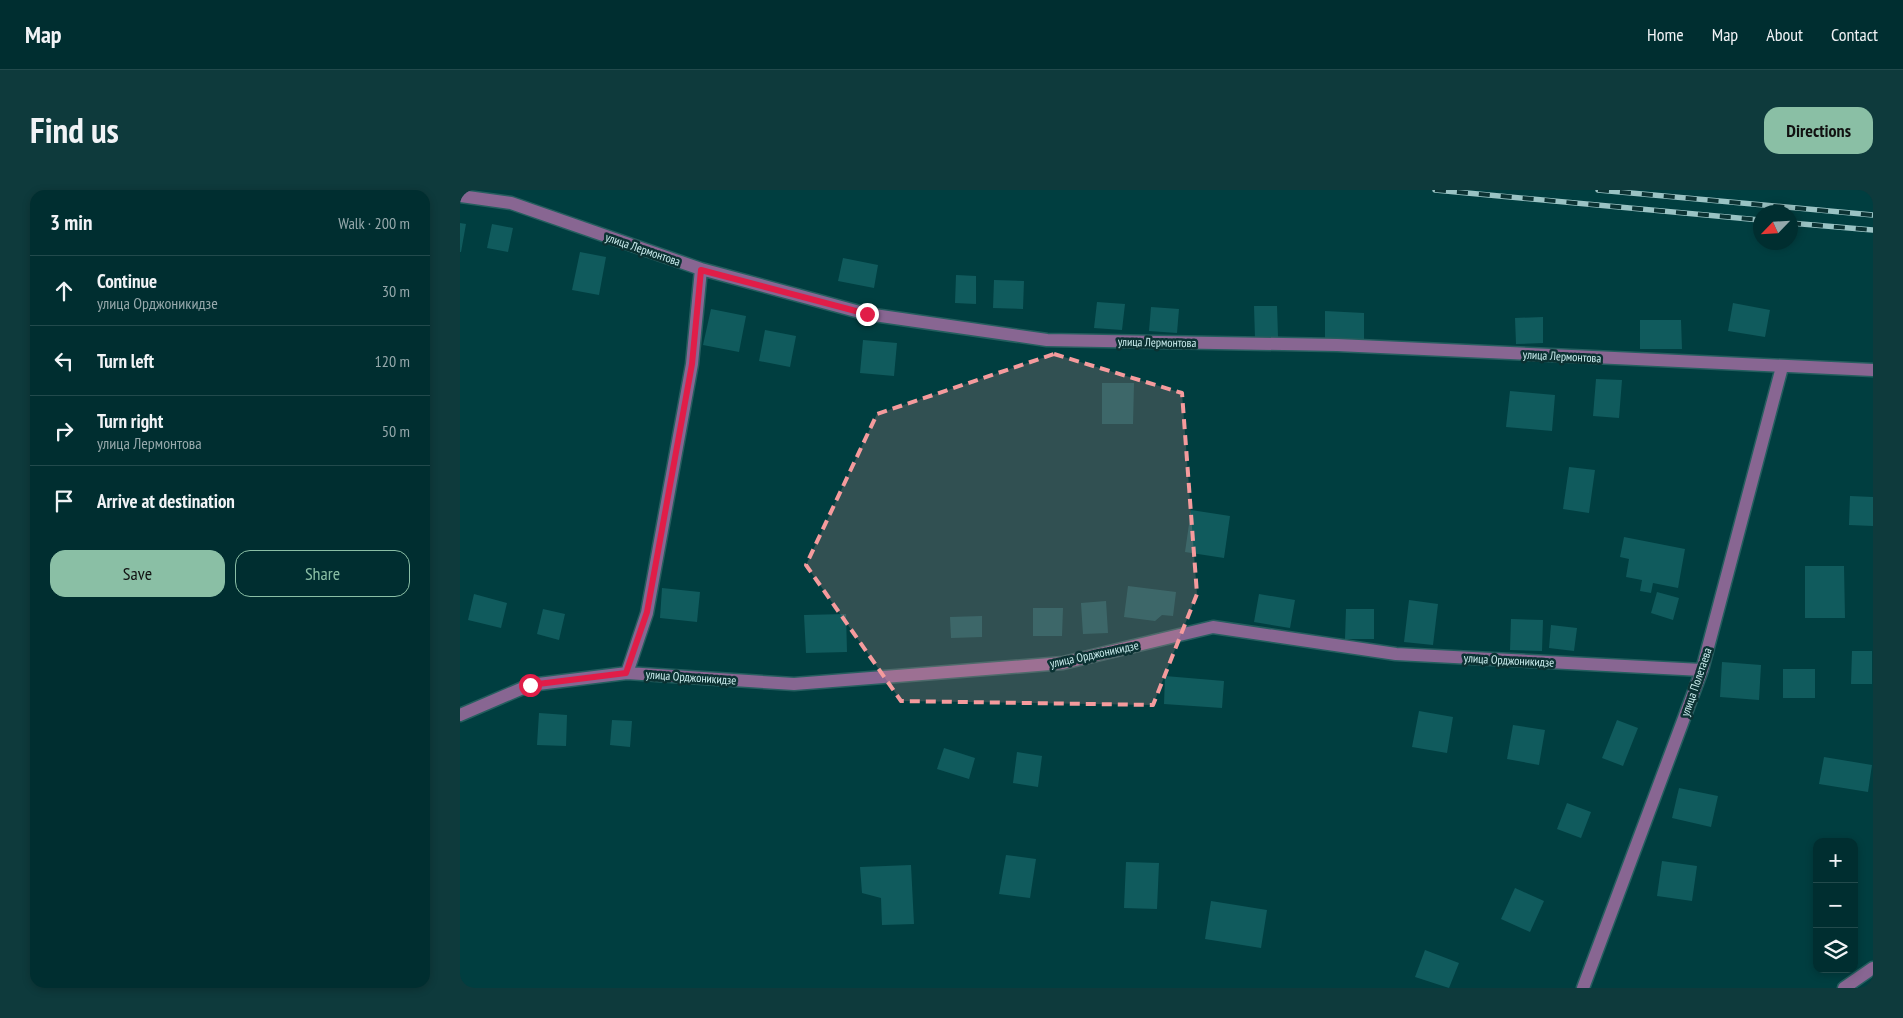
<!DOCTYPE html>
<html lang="en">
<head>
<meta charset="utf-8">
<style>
	:root { --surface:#002e30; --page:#0e3a3c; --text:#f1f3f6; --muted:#95a8ab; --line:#224a4c; --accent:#8abfa5 }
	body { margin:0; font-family:"PT Sans Narrow",sans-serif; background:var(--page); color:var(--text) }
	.controls { position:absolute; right:15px; bottom:15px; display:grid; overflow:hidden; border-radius:10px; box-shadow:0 2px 8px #0003 }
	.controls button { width:45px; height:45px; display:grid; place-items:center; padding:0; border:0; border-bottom:1px solid var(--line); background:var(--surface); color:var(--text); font:25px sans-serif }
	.compass { position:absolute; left:1293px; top:15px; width:45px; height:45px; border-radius:50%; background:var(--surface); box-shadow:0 2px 8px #0003; rotate:245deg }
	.stop { position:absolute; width:15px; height:15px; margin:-11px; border:4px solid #e11d48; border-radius:50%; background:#fff }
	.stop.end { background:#e11d48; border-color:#fff; box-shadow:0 1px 5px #0008 }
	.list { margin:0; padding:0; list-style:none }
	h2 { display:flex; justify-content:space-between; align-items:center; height:65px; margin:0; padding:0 20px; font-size:21px }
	h2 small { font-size:16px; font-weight:400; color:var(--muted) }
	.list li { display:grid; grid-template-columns:32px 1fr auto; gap:15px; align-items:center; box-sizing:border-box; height:70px; padding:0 20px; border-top:1px solid var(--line) }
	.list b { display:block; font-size:19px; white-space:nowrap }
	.list p { margin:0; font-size:16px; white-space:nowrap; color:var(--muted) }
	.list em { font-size:16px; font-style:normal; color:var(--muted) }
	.actions { display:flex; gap:10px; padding:15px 20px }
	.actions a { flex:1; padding:11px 0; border:1px solid var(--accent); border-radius:15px; text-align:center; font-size:18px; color:var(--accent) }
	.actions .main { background:var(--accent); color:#111 }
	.icon { flex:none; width:28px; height:28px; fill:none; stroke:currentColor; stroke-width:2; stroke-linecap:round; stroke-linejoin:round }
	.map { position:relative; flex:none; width:1413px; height:798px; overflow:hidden; border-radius:15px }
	header { display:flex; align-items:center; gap:30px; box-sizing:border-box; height:70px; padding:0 25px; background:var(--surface); border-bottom:1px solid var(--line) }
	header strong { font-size:24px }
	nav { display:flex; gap:28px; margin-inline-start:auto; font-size:18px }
	.intro { display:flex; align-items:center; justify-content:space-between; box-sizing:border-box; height:120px; padding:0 30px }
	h1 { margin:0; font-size:35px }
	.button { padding:12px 22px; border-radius:15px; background:var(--accent); color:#111; font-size:18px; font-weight:700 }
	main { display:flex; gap:30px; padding:0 30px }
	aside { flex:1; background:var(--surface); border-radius:15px; box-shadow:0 2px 8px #0003 }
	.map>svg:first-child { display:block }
</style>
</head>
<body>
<header>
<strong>Map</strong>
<nav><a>Home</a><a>Map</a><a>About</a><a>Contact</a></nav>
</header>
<div class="intro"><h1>Find us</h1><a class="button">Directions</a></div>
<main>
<aside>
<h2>3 min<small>Walk · 200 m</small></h2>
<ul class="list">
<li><svg class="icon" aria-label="ahead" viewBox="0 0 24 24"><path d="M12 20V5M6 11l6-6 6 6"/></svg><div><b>Continue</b><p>улица Орджоникидзе</p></div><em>30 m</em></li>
<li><svg class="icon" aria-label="left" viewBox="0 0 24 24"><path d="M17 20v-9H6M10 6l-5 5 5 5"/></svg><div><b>Turn left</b></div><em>120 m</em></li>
<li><svg class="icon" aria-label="right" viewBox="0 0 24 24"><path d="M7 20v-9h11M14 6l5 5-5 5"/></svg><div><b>Turn right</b><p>улица Лермонтова</p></div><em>50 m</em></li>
<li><svg class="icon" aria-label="arrive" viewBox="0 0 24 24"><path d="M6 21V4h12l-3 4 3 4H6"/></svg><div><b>Arrive at destination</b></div></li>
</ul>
<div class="actions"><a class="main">Save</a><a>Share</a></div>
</aside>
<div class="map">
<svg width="1413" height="798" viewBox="0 0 1413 798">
	<rect width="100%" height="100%" fill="#003e40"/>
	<path fill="#105b5d" d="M0 33 6 34 1 62H0Z
		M32 34 53 38 48 62 27 58Z
		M120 62 146 67 139 105 112 100Z
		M383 68 418 75 414 98 378 91Z
		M496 85 516 86V114L495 113Z
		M534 90 564 91 563 119 533 118Z
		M637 112 665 114 662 140 634 138Z
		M1273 113 1310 120 1305 147 1268 141Z
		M794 116H817L818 147 795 148Z
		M691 117 719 119 717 143 689 141Z
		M251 119 286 126 279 162 243 155Z
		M865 121 904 123V150L865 148Z
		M1083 127V153L1056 154 1055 128Z
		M1180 130H1221L1222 159H1180Z
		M305 140 336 146 330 177 299 171Z
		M403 150 437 153 434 186 400 183Z
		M1136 189 1162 190 1159 228 1133 226Z
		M642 193H674L673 234H642Z
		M1050 201 1095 205 1092 241 1046 237Z
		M1109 277 1135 280 1129 323 1103 319Z
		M1390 306 1413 307V336L1389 335Z
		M731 320 770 326 764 368 725 362Z
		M1164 347 1225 359 1218 398 1193 393 1191 403 1180 401 1182 390 1166 387 1169 369 1160 367Z
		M1345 376H1384L1385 428H1345Z
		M668 396 716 402 713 426 702 425 695 431 664 427Z
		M202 398 240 402 237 432 200 428Z
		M1197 402 1219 408 1213 430 1191 423Z
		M14 404 47 413 41 438 8 430Z
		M799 404 835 410 830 438 794 432Z
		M949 410 978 414 973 455 944 452Z
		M646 411 648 443 623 444 621 413Z
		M573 418H603L602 446H573Z
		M83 419 105 424 99 450 77 444Z
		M886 419H914V449H885Z
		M386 424 387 462 346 463 344 425Z
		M522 426V447L491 448 490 427Z
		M1051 429 1083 430 1082 461 1050 460Z
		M1091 435 1117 438 1114 461 1089 458Z
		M1392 461H1412V494H1391Z
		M1262 472 1301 475 1299 510 1260 507Z
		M1323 479H1355V508H1323Z
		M705 486 764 491 762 518 704 514Z
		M959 521 993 527 987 563 952 557Z
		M79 523 107 525 106 556 77 555Z
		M152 530 172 531 170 557 150 555Z
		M1157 530 1178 538 1163 576 1142 568Z
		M1053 535 1085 540 1079 575 1047 569Z
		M484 558 515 568 509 589 477 579Z
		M557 562 582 566 578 597 553 593Z
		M1364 567 1412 575 1408 602 1359 594Z
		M1219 598 1258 606 1251 637 1212 628Z
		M1107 613 1131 622 1121 648 1097 639Z
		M546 665 576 669 570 708 539 704Z
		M1202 671 1237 676 1232 711 1197 706Z
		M666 672 699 673 697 719 664 718Z
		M451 675 454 734 422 735 421 708 402 703 400 677Z
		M1055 698 1084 711 1070 742 1041 729Z
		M751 711 807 720 801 758 745 749Z
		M965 760 999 773 989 798 955 787Z"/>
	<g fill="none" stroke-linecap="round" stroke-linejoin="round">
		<defs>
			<path id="minor" d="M0 6 51 13 241 79 407 124 587 150 877 155 1413 180
				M167 483 187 423 232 174 241 79
				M0 525 70 495 167 483 334 494 603 473 753 437 936 464 1242 480
				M1123 798 1242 480 1322 177
				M1384 798 1413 778"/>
		</defs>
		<use href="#minor" stroke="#255e5f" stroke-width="15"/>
		<use href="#minor" stroke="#886692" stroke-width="12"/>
		<defs>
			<path id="rail" d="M975 0 1300 30
				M1138 0 1413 25
				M1330 33 1413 40"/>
		</defs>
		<use href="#rail" stroke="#9ac3c4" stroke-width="5.5"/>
		<use href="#rail" stroke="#0b3233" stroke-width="4" stroke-dasharray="11" stroke-linecap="butt"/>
	</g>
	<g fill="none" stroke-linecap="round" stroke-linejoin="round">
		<path stroke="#e11d48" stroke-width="6" d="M70 495 166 483 187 422 232 174 241 80 407 124"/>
	</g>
	<path fill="#f59b9d" fill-opacity="0.2" stroke="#f59b9d" stroke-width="4" stroke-dasharray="10 6" stroke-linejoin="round" d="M594 164 722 203 737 404 693 515 441 511 346 375 417 224Z"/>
	<g text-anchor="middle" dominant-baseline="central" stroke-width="5" stroke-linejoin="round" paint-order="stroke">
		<g font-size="12" fill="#cbedee" stroke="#0b3233">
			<text transform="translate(183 59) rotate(19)">улица Лермонтова</text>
			<text transform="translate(697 152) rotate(1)">улица Лермонтова</text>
			<text transform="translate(1102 166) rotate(3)">улица Лермонтова</text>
			<text transform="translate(634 464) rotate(-12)">улица Орджоникидзе</text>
			<text transform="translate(1049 470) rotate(3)">улица Орджоникидзе</text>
			<text transform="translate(231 487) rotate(4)">улица Орджоникидзе</text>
			<text transform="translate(1236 492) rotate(-71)">улица Полетаева</text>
		</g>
	</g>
</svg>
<div class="controls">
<button>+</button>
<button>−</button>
<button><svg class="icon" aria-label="layers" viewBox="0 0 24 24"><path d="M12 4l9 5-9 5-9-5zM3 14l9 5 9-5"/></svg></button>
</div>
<svg class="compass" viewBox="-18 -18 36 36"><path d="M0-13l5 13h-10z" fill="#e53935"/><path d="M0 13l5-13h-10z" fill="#95a8ab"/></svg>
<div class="stop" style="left:70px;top:495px"></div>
<div class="stop end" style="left:407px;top:124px"></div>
</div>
</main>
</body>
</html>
